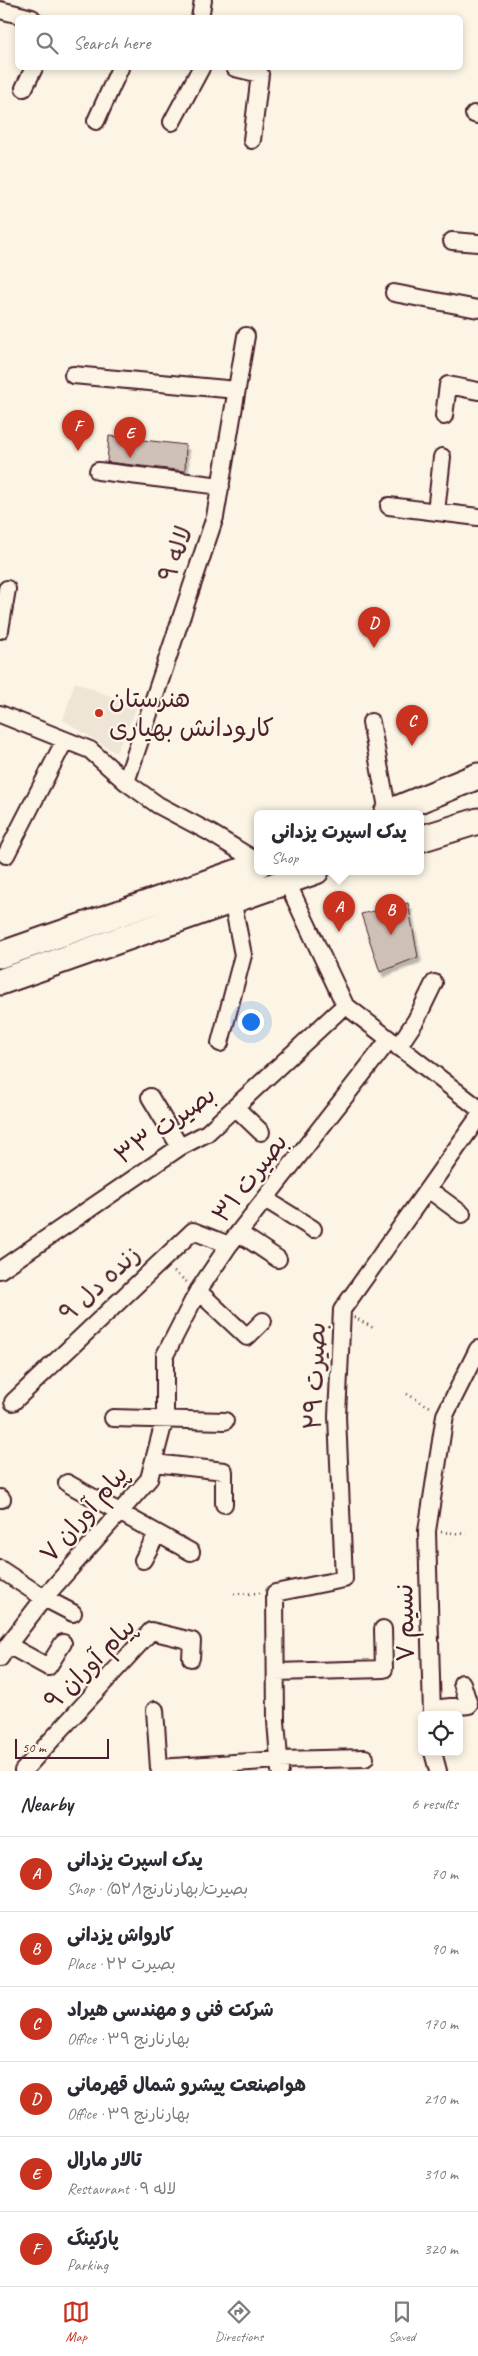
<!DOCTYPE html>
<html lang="en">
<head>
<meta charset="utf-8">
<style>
	:root { --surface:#fff; --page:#f2f2f3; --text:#2b2b33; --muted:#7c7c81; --line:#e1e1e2; --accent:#c8321e }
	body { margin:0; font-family:Caveat,"Playpen Sans Arabic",sans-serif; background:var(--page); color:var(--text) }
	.controls { position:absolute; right:15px; bottom:15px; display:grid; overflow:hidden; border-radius:8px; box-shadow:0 2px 8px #0003 }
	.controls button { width:45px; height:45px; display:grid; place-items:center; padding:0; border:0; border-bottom:1px solid var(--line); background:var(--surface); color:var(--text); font:25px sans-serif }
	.scale { position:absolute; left:15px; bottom:12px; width:94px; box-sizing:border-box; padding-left:5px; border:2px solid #4a1f2b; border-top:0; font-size:14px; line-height:18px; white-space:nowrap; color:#4a1f2b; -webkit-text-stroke:4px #fcf5e5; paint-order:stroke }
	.you { position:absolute; left:250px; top:1021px; width:18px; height:18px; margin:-12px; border:4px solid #fff; border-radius:50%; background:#1a73e8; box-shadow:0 0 0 8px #1a73e833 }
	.badge { display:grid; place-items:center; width:32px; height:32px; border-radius:50%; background:var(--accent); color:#fff; font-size:16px; font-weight:700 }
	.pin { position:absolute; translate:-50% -41px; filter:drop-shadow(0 1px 2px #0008) }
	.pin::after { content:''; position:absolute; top:26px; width:18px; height:15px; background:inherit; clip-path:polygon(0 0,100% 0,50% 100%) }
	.popup { position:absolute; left:254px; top:810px; width:170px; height:65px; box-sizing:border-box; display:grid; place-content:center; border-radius:8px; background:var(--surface); filter:drop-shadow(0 1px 4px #0005); font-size:16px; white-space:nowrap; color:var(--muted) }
	.popup b { font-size:19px; color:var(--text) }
	.popup::after { content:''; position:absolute; left:50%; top:100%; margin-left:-10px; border:10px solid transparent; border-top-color:var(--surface) }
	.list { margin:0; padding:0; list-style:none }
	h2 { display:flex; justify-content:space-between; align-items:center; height:65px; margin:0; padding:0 20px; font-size:21px }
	h2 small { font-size:16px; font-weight:400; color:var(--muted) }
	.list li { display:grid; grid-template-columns:32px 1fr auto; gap:15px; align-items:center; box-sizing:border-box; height:75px; padding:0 20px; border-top:1px solid var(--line) }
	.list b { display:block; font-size:19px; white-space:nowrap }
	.list p { margin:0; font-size:16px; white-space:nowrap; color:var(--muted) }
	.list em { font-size:16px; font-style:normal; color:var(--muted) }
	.icon { flex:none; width:28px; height:28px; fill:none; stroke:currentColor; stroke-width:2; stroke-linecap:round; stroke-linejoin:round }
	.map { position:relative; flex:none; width:478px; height:1771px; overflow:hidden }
	.search { position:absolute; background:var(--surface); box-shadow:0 2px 8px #0003; left:15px; right:15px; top:15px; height:55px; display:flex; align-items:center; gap:12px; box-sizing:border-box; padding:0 18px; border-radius:8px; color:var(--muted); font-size:19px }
	.sheet { height:515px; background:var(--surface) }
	nav { display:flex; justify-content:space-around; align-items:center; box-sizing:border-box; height:70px; border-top:1px solid var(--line); background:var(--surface); font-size:14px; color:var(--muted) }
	nav a { display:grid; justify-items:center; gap:2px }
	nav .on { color:var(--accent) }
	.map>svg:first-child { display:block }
</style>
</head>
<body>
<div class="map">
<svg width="478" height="1771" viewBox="0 0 478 1771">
	<defs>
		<filter id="shadow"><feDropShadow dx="3" dy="5" stdDeviation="1" flood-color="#0004"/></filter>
	</defs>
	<rect width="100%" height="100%" fill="#fcf5e5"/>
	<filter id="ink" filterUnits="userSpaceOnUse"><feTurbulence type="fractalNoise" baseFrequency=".02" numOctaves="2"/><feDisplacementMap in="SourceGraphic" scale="10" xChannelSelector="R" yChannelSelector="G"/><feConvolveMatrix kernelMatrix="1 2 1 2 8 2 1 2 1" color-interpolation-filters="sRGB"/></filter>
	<g filter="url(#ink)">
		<path fill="#eee5d7" d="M75 682 137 707 116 753 63 720Z"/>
		<path fill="#cfc0b7" stroke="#4a1f2b" filter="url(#shadow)" d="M109 436 186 445 185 471 107 462Z
			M408 903 418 957 380 972 361 914Z"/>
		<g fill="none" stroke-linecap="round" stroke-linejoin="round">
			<defs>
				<path id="minor" d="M0 10 32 18
					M200 18 203 0
					M235 68 260 74 252 140
					M24 88 34 68
					M474 114 478 115
					M96 121 120 68
					M172 122 201 68
					M452 241 478 243
					M394 293 478 309
					M73 375 237 390
					M444 416 448 385 478 391
					M98 471 221 486
					M389 506 478 517
					M436 512 442 457
					M0 630 7 589
					M0 714 90 750 126 782 158 805 209 832 258 862
					M371 722 388 813
					M126 782 215 517 246 336
					M6 855 65 740
					M286 880 345 1005 478 1108
					M220 1043 243 955 232 899
					M398 1047 416 1020 434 983
					M150 1097 180 1147
					M235 1107 261 1132
					M428 1189 462 1214
					M265 1199 313 1229
					M239 1233 278 1259
					M0 1270 180 1147 207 1133 345 1005
					M198 1291 247 1337 263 1321
					M13 1402 193 1231 229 1245
					M113 1418 225 1421
					M154 1463 224 1471V1504
					M67 1483 191 1552
					M0 1498 2 1499
					M143 1560 157 1534
					M0 1569 44 1598 73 1613
					M8 1645 48 1667 63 1643
					M0 1658 8 1645 44 1598 149 1479 165 1418V1355L198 1291 229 1245 389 1040
					M276 1672 384 1669 383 1629
					M432 1709 469 1705 462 1683
					M155 1710 159 1768 279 1760 365 1758
					M432 1715 427 1531 445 1415 478 1349
					M433 1752 438 1771
					M23 1771 151 1631 192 1641 191 1658
					M280 1771 276 1721 275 1593 344 1579 337 1416 342 1310 478 1118"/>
				<path id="highway" d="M387 813 478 776
					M420 839 478 821
					M0 955 258 865
					M0 982 316 871"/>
			</defs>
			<use href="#minor" stroke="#4a1f2b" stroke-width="20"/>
			<use href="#highway" stroke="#4a1f2b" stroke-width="29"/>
			<path stroke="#4a1f2b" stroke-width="2.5" stroke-dasharray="1 4" stroke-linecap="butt" d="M174 1272 187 1282
				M354 1317 375 1329
				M407 1394 432 1408
				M441 1532 466 1534
				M234 1594 261 1593"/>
			<use href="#minor" stroke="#fcf5e5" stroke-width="16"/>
			<use href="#highway" stroke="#fcf5e5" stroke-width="25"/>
		</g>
	</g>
	<circle fill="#c8321e" stroke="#fcf5e5" stroke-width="2" cx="99" cy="713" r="5"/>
	<g text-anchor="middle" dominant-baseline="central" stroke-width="4.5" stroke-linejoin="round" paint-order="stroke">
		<g font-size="25" fill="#4a1f2b" stroke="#fcf5e5">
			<text transform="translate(176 554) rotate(-71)">لاله ۹</text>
			<text transform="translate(165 1125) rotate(-35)">بصیرت ۳۳</text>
			<text transform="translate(250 1178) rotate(-52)">بصیرت ۳۱</text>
			<text transform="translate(100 1284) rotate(-43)">زنده دل ۹</text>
			<text transform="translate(315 1376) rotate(-88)">بصیرت ۲۹</text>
			<text transform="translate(84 1514) rotate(-49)">پیام آوران ۷</text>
			<text transform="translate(405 1623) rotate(-91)">نسیم ۷</text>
			<text transform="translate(90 1664) rotate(-45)">پیام آوران ۹</text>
		</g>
		<g font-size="25" fill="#4a1f2b" stroke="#fcf5e5" text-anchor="start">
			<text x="109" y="699">هنرستان<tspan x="109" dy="29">کارودانش بهیاری</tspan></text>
		</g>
	</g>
</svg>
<div class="controls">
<button><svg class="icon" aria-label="locate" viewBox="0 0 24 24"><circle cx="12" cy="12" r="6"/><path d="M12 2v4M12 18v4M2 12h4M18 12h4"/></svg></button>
</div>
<div class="scale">50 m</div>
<div class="you"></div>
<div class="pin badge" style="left:339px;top:932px">A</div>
<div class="popup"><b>یدک اسپرت یزدانی</b>Shop</div>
<div class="pin badge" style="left:391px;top:935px">B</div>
<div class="pin badge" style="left:412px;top:746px">C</div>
<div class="pin badge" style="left:374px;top:648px">D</div>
<div class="pin badge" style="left:130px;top:458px">E</div>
<div class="pin badge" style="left:78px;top:451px">F</div>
<div class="search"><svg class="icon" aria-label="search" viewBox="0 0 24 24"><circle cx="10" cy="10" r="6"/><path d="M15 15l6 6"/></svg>Search here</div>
</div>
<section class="sheet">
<h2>Nearby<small>6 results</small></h2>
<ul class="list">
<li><span class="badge">A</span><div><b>یدک اسپرت یزدانی</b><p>Shop · بصیرت(بهارنارنج۵۲/۱)</p></div><em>70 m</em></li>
<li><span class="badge">B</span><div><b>کارواش یزدانی</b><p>Place · بصیرت ۲۲</p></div><em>90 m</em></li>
<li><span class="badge">C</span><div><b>شرکت فنی و مهندسی هیراد</b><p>Office · بهارنارنج ۳۹</p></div><em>170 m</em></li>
<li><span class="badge">D</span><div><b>هواصنعت پیشرو شمال قهرمانی</b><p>Office · بهارنارنج ۳۹</p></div><em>210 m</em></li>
<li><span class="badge">E</span><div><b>تالار مارال</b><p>Restaurant · لاله ۹</p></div><em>310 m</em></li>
<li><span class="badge">F</span><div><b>پارکینگ</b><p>Parking</p></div><em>320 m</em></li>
</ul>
</section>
<nav>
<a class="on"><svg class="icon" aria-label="map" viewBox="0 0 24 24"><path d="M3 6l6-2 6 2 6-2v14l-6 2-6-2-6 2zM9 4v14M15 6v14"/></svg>Map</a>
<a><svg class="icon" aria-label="directions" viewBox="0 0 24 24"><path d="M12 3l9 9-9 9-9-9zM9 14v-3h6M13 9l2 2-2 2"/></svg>Directions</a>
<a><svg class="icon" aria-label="saved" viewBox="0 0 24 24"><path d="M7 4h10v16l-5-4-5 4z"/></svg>Saved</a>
</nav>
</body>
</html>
